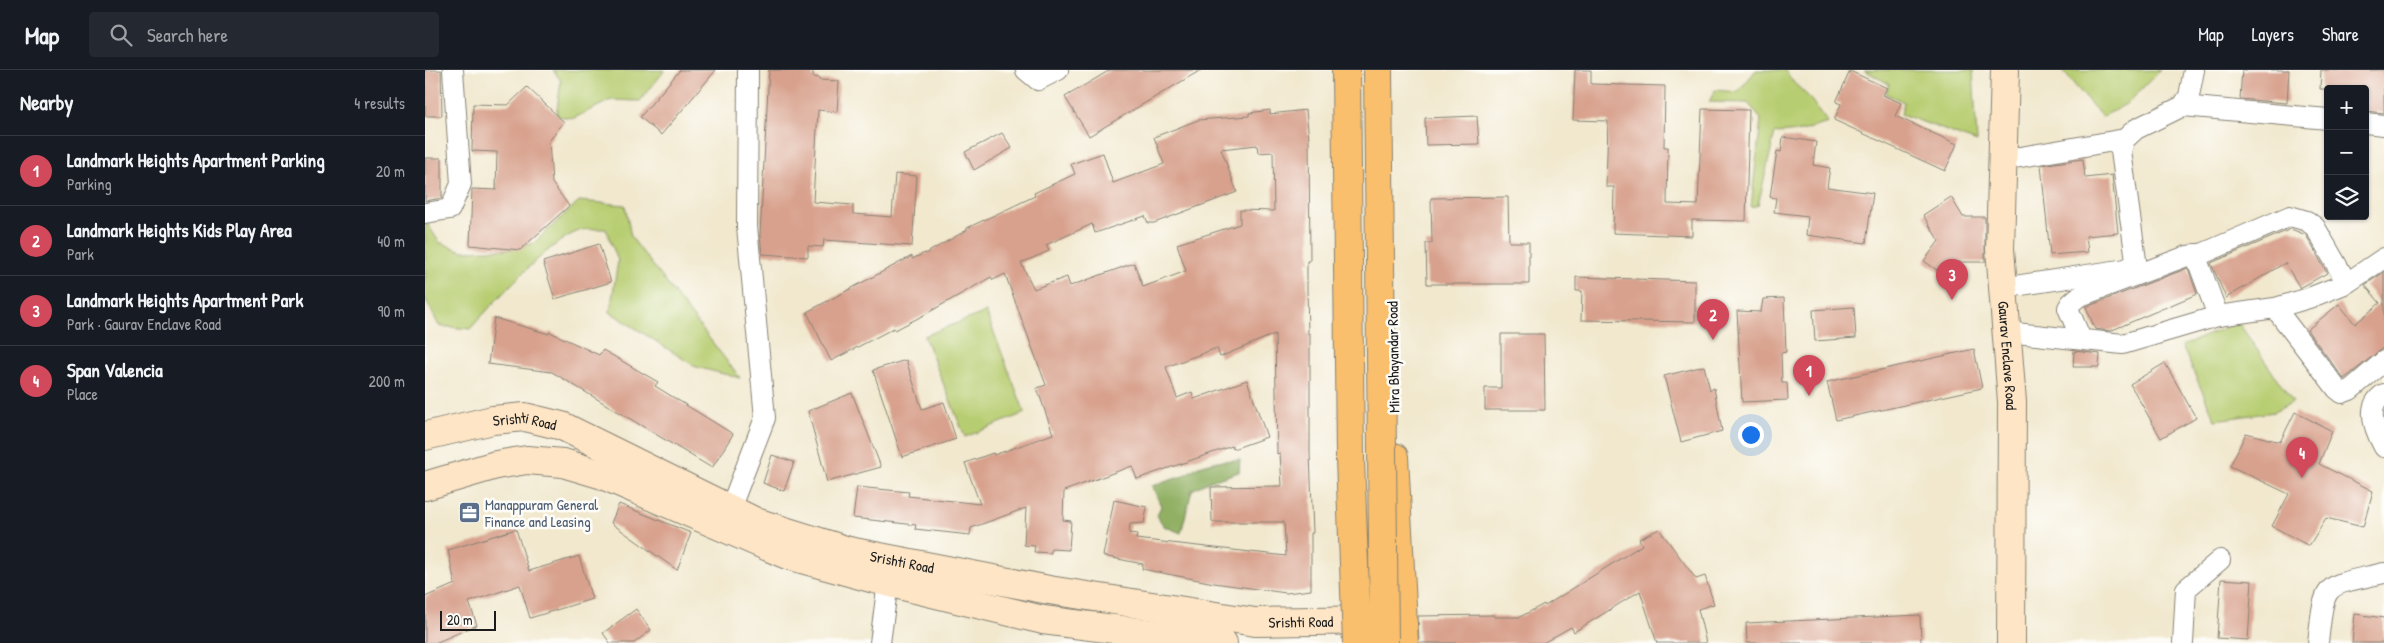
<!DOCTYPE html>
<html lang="en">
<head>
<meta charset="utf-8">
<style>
	:root { --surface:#171b24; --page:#242831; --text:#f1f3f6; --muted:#9ea1a6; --line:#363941; --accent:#d1495b }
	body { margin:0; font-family:"Patrick Hand",sans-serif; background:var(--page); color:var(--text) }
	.controls { position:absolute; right:15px; top:15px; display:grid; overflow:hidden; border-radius:5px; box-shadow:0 1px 4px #0004 }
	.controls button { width:45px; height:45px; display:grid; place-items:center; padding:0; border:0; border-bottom:1px solid var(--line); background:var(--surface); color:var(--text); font:25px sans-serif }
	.scale { position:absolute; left:15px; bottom:12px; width:56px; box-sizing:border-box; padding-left:5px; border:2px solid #1c1c1c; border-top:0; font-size:14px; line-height:18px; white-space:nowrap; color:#1c1c1c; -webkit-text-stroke:4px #fdfcf7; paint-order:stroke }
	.you { position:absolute; left:1325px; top:364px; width:18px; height:18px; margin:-12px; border:4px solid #fff; border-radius:50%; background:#1a73e8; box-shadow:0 0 0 8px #1a73e833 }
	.badge { display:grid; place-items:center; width:32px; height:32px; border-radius:50%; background:var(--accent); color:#fff; font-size:16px; font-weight:700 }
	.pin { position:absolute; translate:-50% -41px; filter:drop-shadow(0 1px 2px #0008) }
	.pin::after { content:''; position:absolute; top:26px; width:18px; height:15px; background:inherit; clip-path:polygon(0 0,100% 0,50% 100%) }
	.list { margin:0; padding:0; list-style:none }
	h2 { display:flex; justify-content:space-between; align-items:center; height:65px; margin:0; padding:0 20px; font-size:21px }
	h2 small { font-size:16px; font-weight:400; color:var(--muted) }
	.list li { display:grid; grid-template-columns:32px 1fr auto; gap:15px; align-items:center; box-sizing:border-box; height:70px; padding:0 20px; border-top:1px solid var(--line) }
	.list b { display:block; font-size:19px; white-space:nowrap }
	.list p { margin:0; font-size:16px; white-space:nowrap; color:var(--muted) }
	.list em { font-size:16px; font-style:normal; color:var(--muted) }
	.icon { flex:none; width:28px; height:28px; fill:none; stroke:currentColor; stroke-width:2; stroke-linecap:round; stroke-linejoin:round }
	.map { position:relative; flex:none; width:1959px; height:573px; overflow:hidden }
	header { display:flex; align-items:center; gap:30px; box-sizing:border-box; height:70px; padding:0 25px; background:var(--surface); border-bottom:1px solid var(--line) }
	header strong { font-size:24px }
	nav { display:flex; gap:28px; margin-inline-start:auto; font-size:18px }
	.search { width:350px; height:45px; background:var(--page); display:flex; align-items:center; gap:12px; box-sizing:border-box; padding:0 18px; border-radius:5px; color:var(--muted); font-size:19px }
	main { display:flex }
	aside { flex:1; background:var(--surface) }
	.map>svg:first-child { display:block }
</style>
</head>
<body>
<header>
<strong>Map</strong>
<div class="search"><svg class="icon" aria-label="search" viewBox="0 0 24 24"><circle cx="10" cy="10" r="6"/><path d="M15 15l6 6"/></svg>Search here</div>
<nav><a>Map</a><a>Layers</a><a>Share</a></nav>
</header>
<main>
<aside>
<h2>Nearby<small>4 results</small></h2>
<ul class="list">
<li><span class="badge">1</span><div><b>Landmark Heights Apartment Parking</b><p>Parking</p></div><em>20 m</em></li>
<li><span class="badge">2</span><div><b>Landmark Heights Kids Play Area</b><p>Park</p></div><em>40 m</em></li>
<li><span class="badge">3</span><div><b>Landmark Heights Apartment Park</b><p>Park · Gaurav Enclave Road</p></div><em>90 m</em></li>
<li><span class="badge">4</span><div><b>Span Valencia</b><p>Place</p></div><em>200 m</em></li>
</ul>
</aside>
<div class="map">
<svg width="1959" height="573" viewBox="0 0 1959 573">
	<rect width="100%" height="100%" fill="#fdfcf7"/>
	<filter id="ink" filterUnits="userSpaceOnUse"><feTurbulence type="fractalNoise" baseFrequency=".02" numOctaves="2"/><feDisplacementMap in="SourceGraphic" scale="10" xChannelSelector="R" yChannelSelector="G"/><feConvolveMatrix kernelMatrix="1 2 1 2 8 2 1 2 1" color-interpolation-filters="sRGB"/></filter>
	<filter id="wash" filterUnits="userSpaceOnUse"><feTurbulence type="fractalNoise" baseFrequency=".0096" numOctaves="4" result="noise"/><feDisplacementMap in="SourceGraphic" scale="20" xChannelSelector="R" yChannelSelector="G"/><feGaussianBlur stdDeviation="1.12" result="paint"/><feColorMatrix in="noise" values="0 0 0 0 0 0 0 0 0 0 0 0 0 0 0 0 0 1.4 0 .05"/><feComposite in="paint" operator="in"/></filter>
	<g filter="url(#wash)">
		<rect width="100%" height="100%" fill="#f1e8ce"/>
		<path fill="#b7cd71" stroke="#6a7446" d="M128 0H240L215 31 186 30 149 48 131 46 136 11Z
			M1331 0H1360L1369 13 1383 26 1403 53 1377 61 1350 63 1333 135 1326 137 1336 49 1323 33 1284 32 1290 20 1313 22Z
			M1439 0H1548L1552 72 1476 44 1479 32 1461 24 1464 14Z
			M1637 0H1735L1703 33 1677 47Z
			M154 131 200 135 206 167 315 308 271 297 185 242 193 191 181 159C173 159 162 158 154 161 122 172 69 233 45 259L14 256 0 228V150L14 172 37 181 90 179 109 173Z
			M561 242 600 343 540 367 499 266Z
			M1813 252 1868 332 1849 342 1790 350 1757 276Z"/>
		<path fill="#91b063" stroke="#566640" d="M815 390 814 402 783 412 767 420 756 463 739 456 732 446 736 436 727 416 758 406 774 396 792 391Z"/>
		<g id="blocks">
			<path fill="#d8a18d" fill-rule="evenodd" d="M0 0H16L17 46H0Z
				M255 0H291L236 65 215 47Z
				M344 0H388V7L394 8V10L414 11 412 42 393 40 388 132 428 135V144L467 147 470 104 492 106 487 176 399 170 398 177 383 176V187L337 184 335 165Z
				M685 0H776L664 66 640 27Z
				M1150 0H1166V14L1240 16 1239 77H1243L1242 134 1273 135 1277 39 1324 40 1321 151 1267 150V166L1188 163 1189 117H1181L1183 51 1148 50Z
				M1817 0H1864L1862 33 1815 29Z
				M1896 0H1959V43L1940 41V19H1895Z
				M1425 1 1462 18 1458 25 1476 33 1470 46 1532 74 1520 101 1409 50 1416 34 1411 32Z
				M102 17 139 52 124 71 127 113 144 136 95 180 45 175 47 119 71 120 72 82 47 81 48 34 83 35Z
				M845 40V44L881 40 884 69 885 191H882V218L883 264H885V383L888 463H886V520L861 523 789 513 717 499 718 494 678 486 689 430 722 437 719 453 705 454 704 463 712 464 711 469 861 486 859 452H787L786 417 857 416 855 383 852 384 850 264 795 287 792 278 741 297 752 328 767 322 769 329 822 310 842 367 808 379 807 376 712 409 707 396 639 421 638 450 646 451 644 480 626 479V483L609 482 610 476 599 475 601 438 546 458 545 465 490 459 491 455 428 448 432 417 484 422 483 426 555 434 540 393 568 383 569 385 628 364 612 318 621 315 580 204 568 210 566 207 499 245 470 260 469 258 406 291 382 242 487 186V189L500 183V184L542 160V158L610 126 609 123 650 104 646 94 678 83 688 113 739 94 729 67 773 50 824 46V43ZM832 75 833 83 848 82 849 141 815 140V154L752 174 761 201 718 217 709 193 645 216 642 207 609 219 596 193 624 181 621 175 667 154 670 163 720 146 723 153H729L812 122 796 79Z
				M1052 46 1054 74 1001 75 1000 48Z
				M577 63 587 78 549 100 540 82Z
				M1358 67 1391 72 1388 95 1405 98 1402 117 1448 123 1441 173 1381 165 1383 146 1349 142 1351 128 1345 127 1352 81 1356 82Z
				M0 88H17V128L0 131Z
				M1658 89 1660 108 1687 105 1693 163 1661 166 1663 182 1625 185 1616 95Z
				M1083 127 1084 172H1104V214H1002L1001 173H1007L1006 128Z
				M1526 127 1538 147H1560V192H1533L1522 207 1499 191 1514 171 1498 145Z
				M1866 159 1881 165 1902 203 1875 218 1860 193 1801 228 1786 193Z
				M174 174 186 212 130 229 118 192Z
				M1763 198 1772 224 1685 261 1670 259 1661 237Z
				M1959 202V277L1919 309 1882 260 1914 234 1930 254 1955 233 1940 215Z
				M1151 207 1270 211V252L1156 250 1157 221H1151Z
				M1359 228 1361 282 1356 283 1357 313H1362L1363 330 1317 332 1312 241 1336 242 1338 229Z
				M1429 237 1431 268 1390 271 1388 240Z
				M69 248 124 264 125 262 174 285 178 280 233 312 230 316 308 364 287 398 127 302 63 294Z
				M1076 264H1119L1120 340H1060V318H1076Z
				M1549 279 1557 318 1411 350 1402 312Z
				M1649 281 1675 284 1674 297H1648Z
				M481 290 497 339 519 332 531 369 477 387 448 300Z
				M1740 293 1771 348 1736 368 1705 314Z
				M1279 296 1285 320 1289 318 1297 361 1256 372 1239 306Z
				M427 323 456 397 402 412 383 341Z
				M1870 342 1907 361 1894 394 1948 421 1938 457 1901 448 1884 476 1847 456 1864 424 1805 396 1821 363 1855 372Z
				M347 385 369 392 359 421 338 413Z
				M194 434 266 463 252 500 186 453Z
				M91 459 104 501 154 486 167 529 105 548 95 515 44 532 52 555 10 573H0V527L30 514 23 480Z
				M1234 459 1271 509 1280 506 1289 534 1273 539 1281 573H1232L1215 521 1149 562 1146 557 1118 573H994L993 546 1069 545V547H1095L1119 534 1120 536 1217 475 1214 469Z
				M1796 509 1827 511 1823 570 1792 568Z
				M211 539 226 560 209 573H185L178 563Z
				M1930 544 1959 548V573H1927Z
				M1495 545 1496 573H1322L1321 553Z"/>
		</g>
	</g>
	<g filter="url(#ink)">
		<use href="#blocks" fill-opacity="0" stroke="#868275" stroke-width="1"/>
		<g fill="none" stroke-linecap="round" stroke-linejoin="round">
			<defs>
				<path id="street" d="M601 0 613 10 633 0
					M1758 36 1903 49
					M1940 53 1959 55
					M1578 90 1700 69
					M0 143 25 139 36 114 28 0
					M1770 184 1793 246
					M1577 218 1701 199 1708 195 1711 190 1696 81 1700 69 1711 59 1758 36 1764 26 1769 0
					M1850 238 1912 319 1917 323 1925 320 1959 291
					M1581 262 1698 274 1793 246 1850 238 1884 228 1922 213 1959 188
					M1656 269 1643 238 1646 233 1653 227 1762 186 1779 183 1865 146 1882 151 1890 157 1922 213
					M1959 324C1939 337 1950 361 1959 377
					M305 439 340 348 322 156 323 0
					M455 573 463 512
					M1758 573 1761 519 1795 490
					M1893 573C1900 509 1898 517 1959 503"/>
				<g id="secondary">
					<path id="s1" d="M1580 0 1575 179 1587 332 1586 573"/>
					<path id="s2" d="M0 366 68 350 100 347 137 356 331 452 424 481 624 520 830 552 954 550"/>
					<path d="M0 416 71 395 102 390 138 393 175 404 362 485 453 510 618 550 798 573"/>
				</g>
				<path id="primary" d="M969 387 979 573"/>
			</defs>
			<use href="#street" stroke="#868275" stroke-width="22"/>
			<use href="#secondary" stroke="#868275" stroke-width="30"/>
			<use href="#primary" stroke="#868275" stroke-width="30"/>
			<use href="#street" stroke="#fff" stroke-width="20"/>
			<use href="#secondary" stroke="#fde5c5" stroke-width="28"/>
			<use href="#primary" stroke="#f9bf6d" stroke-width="28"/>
			<defs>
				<path id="primary-bridge" d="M921 0 925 389 932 573
					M953 0 959 573"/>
			</defs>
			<use href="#primary-bridge" stroke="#868275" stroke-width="30" stroke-linecap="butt"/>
			<use href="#primary-bridge" stroke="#f9bf6d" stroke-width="28"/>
		</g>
	</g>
	<defs>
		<symbol id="office-square" viewBox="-11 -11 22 22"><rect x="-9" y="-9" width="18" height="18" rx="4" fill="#5c6f8a" stroke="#fdfcf7"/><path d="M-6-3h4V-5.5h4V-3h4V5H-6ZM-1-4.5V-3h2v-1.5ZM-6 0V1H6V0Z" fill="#fff"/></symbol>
	</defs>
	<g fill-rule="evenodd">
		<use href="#office-square" x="32" y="430" width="25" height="25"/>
	</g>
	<g text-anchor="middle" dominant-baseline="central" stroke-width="5" stroke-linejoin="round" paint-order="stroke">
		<g font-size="15" fill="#1c1c1c" stroke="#fdfcf7">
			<text stroke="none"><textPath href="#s1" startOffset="286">Gaurav Enclave Road</textPath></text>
			<text transform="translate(968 287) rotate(-91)">Mira Bhayandar Road</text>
			<text stroke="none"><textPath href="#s2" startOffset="102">Srishti Road</textPath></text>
			<text stroke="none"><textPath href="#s2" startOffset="508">Srishti Road</textPath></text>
			<text stroke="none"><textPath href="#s2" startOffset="912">Srishti Road</textPath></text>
		</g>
		<g font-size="15" fill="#4e5e75" stroke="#fdfcf7" text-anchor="start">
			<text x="60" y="434">Manappuram General<tspan x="60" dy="17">Finance and Leasing</tspan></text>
		</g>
	</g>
</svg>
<div class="controls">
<button>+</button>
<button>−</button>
<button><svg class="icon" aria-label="layers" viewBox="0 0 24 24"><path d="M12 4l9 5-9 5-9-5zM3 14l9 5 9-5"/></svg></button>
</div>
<div class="scale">20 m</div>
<div class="you"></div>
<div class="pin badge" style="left:1384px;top:326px">1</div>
<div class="pin badge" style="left:1288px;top:270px">2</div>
<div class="pin badge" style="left:1527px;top:230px">3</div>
<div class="pin badge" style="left:1877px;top:408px">4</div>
</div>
</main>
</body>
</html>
